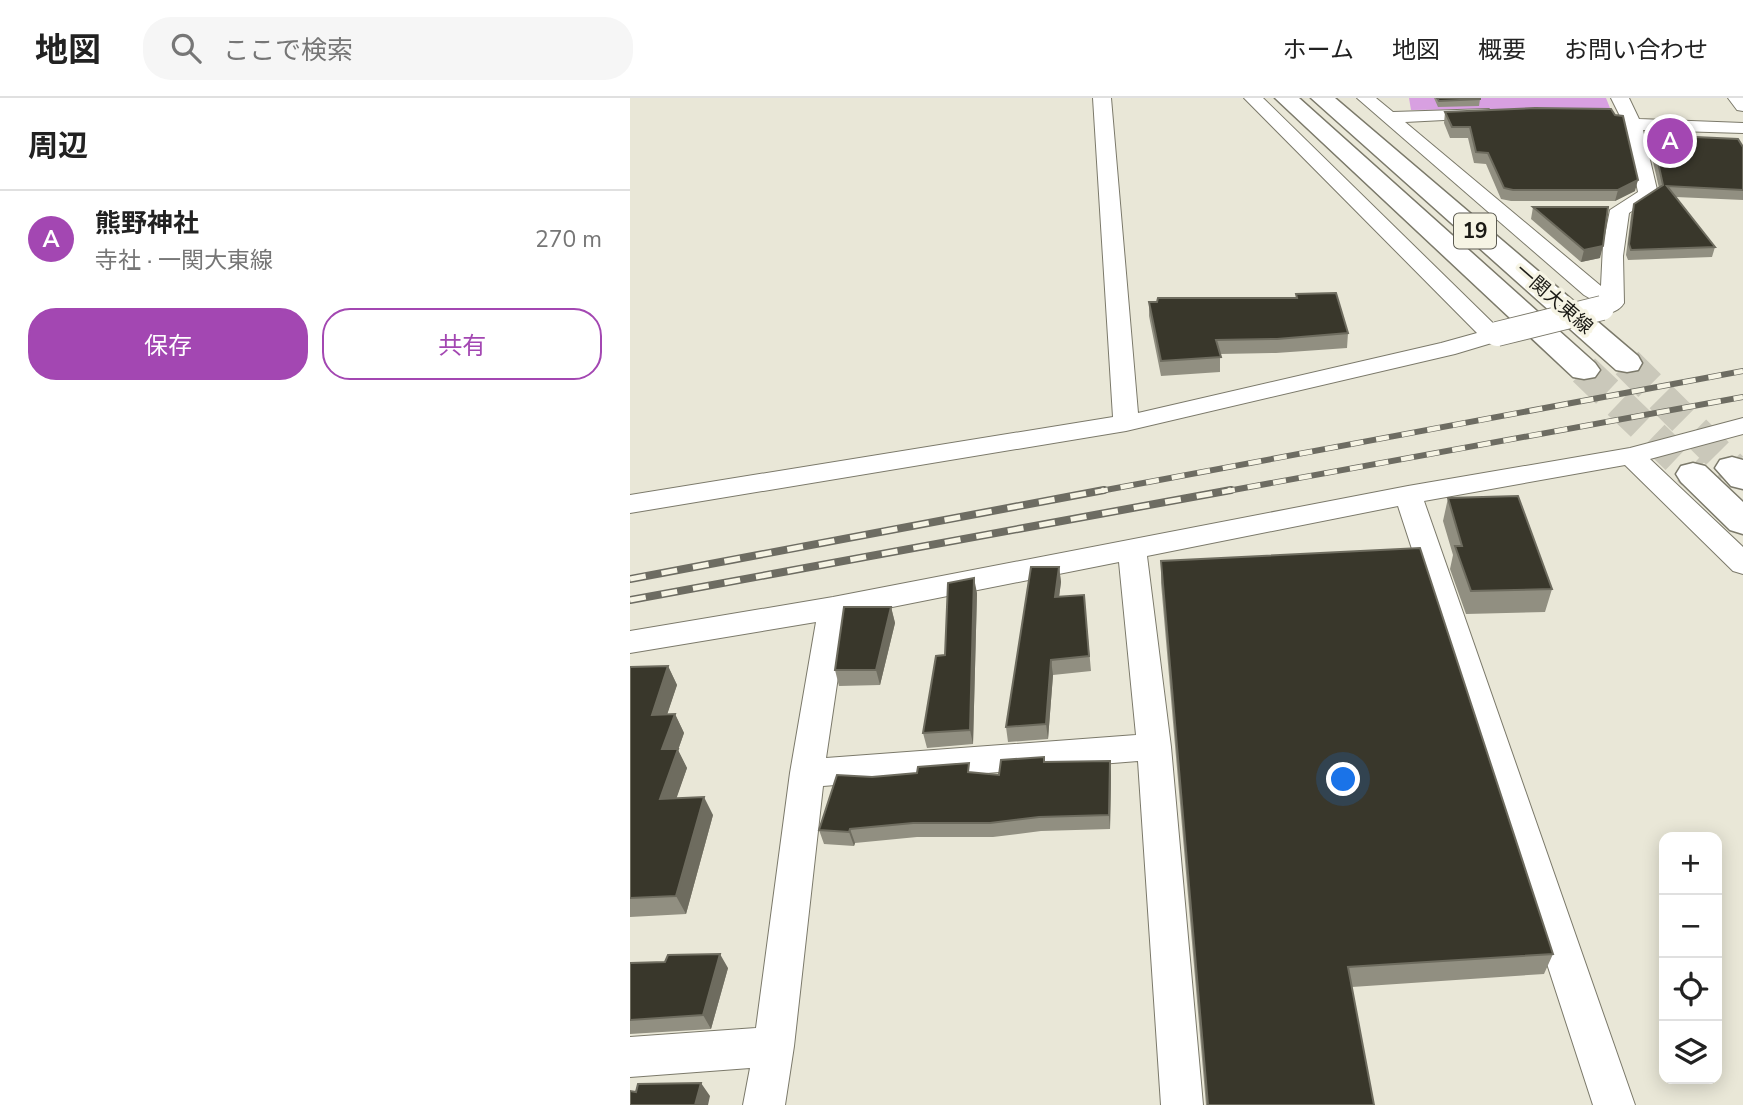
<!DOCTYPE html>
<html lang="ja">
<head>
<meta charset="utf-8">
<style>
	:root { --surface:#fff; --page:#f6f6f6; --text:#222; --muted:#767676; --line:#e0e0e0; --accent:#a347b2 }
	body { margin:0; font-family:"Nunito Sans","Noto Sans JP",sans-serif; background:var(--page); color:var(--text) }
	.controls { position:absolute; right:21px; bottom:21px; display:grid; overflow:hidden; border-radius:14px; box-shadow:0 4px 18px #0003 }
	.controls button { width:63px; height:63px; display:grid; place-items:center; padding:0; border:0; border-bottom:2px solid var(--line); background:var(--surface); color:var(--text); font:35px sans-serif }
	.you { position:absolute; left:714px; top:682px; width:24px; height:24px; margin:-18px; border:5px solid #fff; border-radius:50%; background:#1a73e8; box-shadow:0 0 0 10px #1a73e833 }
	.badge { display:grid; place-items:center; width:46px; height:46px; border-radius:50%; background:var(--accent); color:#fff; font-size:23px; font-weight:700 }
	.pin { position:absolute; translate:-50% -50%; border:4px solid #fff; box-shadow:0 2px 7px #0006 }
	.list { margin:0; padding:0; list-style:none }
	h2 { display:flex; justify-content:space-between; align-items:center; height:91px; margin:0; padding:0 28px; font-size:30px }
	h2 small { font-size:23px; font-weight:400; color:var(--muted) }
	.list li { display:grid; grid-template-columns:46px 1fr auto; gap:21px; align-items:center; box-sizing:border-box; height:98px; padding:0 28px; border-top:2px solid var(--line) }
	.list b { display:block; font-size:26px; white-space:nowrap }
	.list p { margin:0; font-size:23px; white-space:nowrap; color:var(--muted) }
	.list em { font-size:23px; font-style:normal; color:var(--muted) }
	.actions { display:flex; gap:14px; padding:21px 28px }
	.actions a { flex:1; padding:16px 0; border:2px solid var(--accent); border-radius:28px; text-align:center; font-size:24px; color:var(--accent) }
	.actions .main { background:var(--accent); color:#fff }
	.icon { flex:none; width:38px; height:38px; fill:none; stroke:currentColor; stroke-width:2; stroke-linecap:round; stroke-linejoin:round }
	.map { position:relative; flex:none; width:1113px; height:1007px; overflow:hidden }
	header { display:flex; align-items:center; gap:42px; box-sizing:border-box; height:98px; padding:0 35px; background:var(--surface); border-bottom:2px solid var(--line) }
	header strong { font-size:33px }
	nav { display:flex; gap:38px; margin-inline-start:auto; font-size:24px }
	.search { width:490px; height:63px; background:var(--page); display:flex; align-items:center; gap:18px; box-sizing:border-box; padding:0 24px; border-radius:28px; color:var(--muted); font-size:26px }
	main { display:flex }
	aside { flex:1; background:var(--surface) }
	.map>svg:first-child { display:block }
</style>
</head>
<body>
<header>
<strong>地図</strong>
<div class="search"><svg class="icon" aria-label="search" viewBox="0 0 24 24"><circle cx="10" cy="10" r="6"/><path d="M15 15l6 6"/></svg>ここで検索</div>
<nav><a>ホーム</a><a>地図</a><a>概要</a><a>お問い合わせ</a></nav>
</header>
<main>
<aside>
<h2>周辺<small></small></h2>
<ul class="list">
<li><span class="badge">A</span><div><b>熊野神社</b><p>寺社 · 一関大東線</p></div><em>270 m</em></li>
</ul>
<div class="actions"><a class="main">保存</a><a>共有</a></div>
</aside>
<div class="map">
<svg width="1113" height="1007" viewBox="0 0 1113 1007">
	<rect width="100%" height="100%" fill="#e9e7d7"/>
	<path fill="#d8a0e1" d="M779 0H976L980 10 781 12Z"/>
	<g fill="none" stroke-linecap="round" stroke-linejoin="round">
		<path stroke="#cac8ba" stroke-width="32" stroke-dasharray="32 16" stroke-linecap="butt" d="M997 265 1102 370
			M954 272 1063 376"/>
		<defs>
			<path id="minor" d="M463 0H481L508 315 811 245 847 235 614 0H633L867 229 875 231 879 236 875 241 825 256 496 333 0 415V397L483 319Z
				M727 0H746L763 14 859 11 862 15 859 19 853 20 775 24 971 188 973 147 980 112 1008 94 994 26 981 0H999L1009 21 1113 25V35L1013 32 1028 96 999 115 993 158 994 205C988 215 975 217 964 215L961 210 966 204 954 197Z
				M1098 0H1113V13L1107 12Z
				M1113 320V336L1020 361 1113 449V476L1103 473 995 367 794 403 1005 1007H963L768 408 517 458 541 649 573 1007H531L508 663 193 688 164 948 155 1007H113L120 970 0 979V939L126 930 160 675 186 524 0 555V533L203 499 778 388 1000 350ZM489 464 506 637 196 660 217 518Z"/>
			<path id="primary" d="M645 0H669L965 265 970 272 965 279 954 281 943 279Z
				M681 0H705L1008 258 1012 265 1008 272 997 274 986 272Z
				M1102 359 1113 362V391L1101 388 1085 370 1090 362Z
				M1063 365 1075 368 1113 404V436L1100 432 1051 384 1046 376 1051 368Z"/>
		</defs>
		<use href="#minor" stroke="#7b796a" stroke-width="2"/>
		<use href="#primary" stroke="#7b796a" stroke-width="3"/>
		<use href="#minor" fill="#fff" fill-rule="evenodd"/>
		<use href="#primary" fill="#fff" fill-rule="evenodd"/>
		<defs>
			<path id="rail-far1" d="M465 394 1113 273
				M592 394 1113 299"/>
			<path id="rail" d="M0 481 474 392
				M0 502 601 392"/>
		</defs>
		<use href="#rail-far1" stroke="#6d6c62" stroke-width="6"/>
		<use href="#rail" stroke="#6d6c62" stroke-width="8"/>
		<use href="#rail-far1" stroke="#f6f4e4" stroke-width="4.5" stroke-dasharray="13" stroke-linecap="butt"/>
		<use href="#rail" stroke="#f6f4e4" stroke-width="5" stroke-dasharray="16" stroke-linecap="butt"/>
		<defs>
			<path id="minor-bridge" d="M867 236 972 210"/>
		</defs>
		<use href="#minor-bridge" stroke="#7b796a" stroke-width="26" stroke-linecap="butt"/>
		<use href="#minor-bridge" stroke="#fff" stroke-width="24"/>
	</g>
	<path fill="#918f81" d="M804 0H850V1L849 8 808 9Z
		M815 14 1005 93 985 103H881L871 101 856 66 844 65 838 40H820L814 25Z
		M1022 37 1113 49V102L1046 99 1085 149 1082 159 998 162 996 157 1001 117 1004 106 1029 90 1019 46Z
		M903 109 970 160 951 164 901 121Z
		M666 196 718 235 717 250 646 255 590 256V274L531 278 519 218V204L666 200Z
		M818 400 922 491 915 514 836 516 820 471 823 457 813 423Z
		M531 463 923 856 914 876 722 889 744 1007H576L531 485Z
		M429 469 431 484 429 499 454 497 461 573 423 577 418 641 378 644 376 629Z
		M347 495 343 646 297 650 293 635 315 557Z
		M261 509 265 525 250 587 209 588 205 572Z
		M38 568 47 587 37 616H45L54 635 48 652 57 670 46 700 83 717 56 816 0 819V569Z
		M414 659 415 664 480 663 481 677 480 731 411 733 363 739H287L225 745 224 748 194 746 189 732 242 679 287 675 341 674 369 677Z
		M0 865 98 870 81 931 0 936Z"/>
	<path fill="#6e6c5f" d="M1008 82 1005 93 985 103 988 92Z
		M973 148 970 160 951 164 954 152Z
		M429 469 431 484 427 514 425 499Z
		M344 480 347 495 343 646 340 632Z
		M261 509 265 525 250 587 246 572Z
		M421 562 423 577 418 641 416 626Z
		M38 568 47 587 31 635 22 617Z
		M45 616 54 635 48 652 57 670 40 719 30 701 32 651Z
		M480 663 481 677 480 731 479 717Z
		M74 699 83 717 56 816 46 798Z
		M220 731 225 745 224 748 219 734Z
		M90 856 98 870 81 931 73 917Z
		M71 985 80 998 78 1007H65Z"/>
	<path fill="#39372b" stroke="#6e6c5f" stroke-width="2" d="M807 0H850V1L809 3Z
		M905 10 981 11 985 17 993 18 1008 82 988 92H883L874 90 858 55 846 54 840 29H822L815 14Z
		M1022 37 1108 41 1113 49V92L1037 88 1085 149 1001 152 999 146 1004 106 1033 87Z
		M903 109H978L973 148 954 152Z
		M706 195 718 235 647 241 586 242 591 259 531 263 519 204H527L528 200H667L666 196Z
		M888 398 922 491 841 493 825 448H832L818 400Z
		M790 450 923 856 718 869 744 1007H578L531 463Z
		M401 469H429L425 499 454 497 459 558 421 562 416 626 376 629Z
		M344 480 340 632 293 635 306 558 315 557 318 485Z
		M214 509H261L246 572H205Z
		M38 568 22 617 45 616 32 651H48L30 701 74 699 46 798 0 800V569Z
		M414 659V664L480 663 479 717 409 719 360 725H283L220 731 219 734 189 732 207 677 242 679 287 675 288 669 339 665 338 674 369 677 371 662Z
		M90 856 73 917 0 922V865L35 864 38 857Z
		M71 985 65 1007H0V993L6 994 8 986Z"/>
	<g text-anchor="middle" dominant-baseline="central" stroke-width="7" stroke-linejoin="round" paint-order="stroke">
		<g font-size="19" fill="#1a1914" stroke="#f6f4e4">
			<text transform="translate(924 201) rotate(41)">一関大東線</text>
		</g>
		<rect fill="#f6f4e4" stroke="#5c5b52" stroke-width="2" x="824" y="115.5" width="42" height="35" rx="5"/>
		<g font-size="21" font-weight="bold" fill="#1a1914">
			<text x="845" y="133">19</text>
		</g>
	</g>
</svg>
<div class="controls">
<button>+</button>
<button>−</button>
<button><svg class="icon" aria-label="locate" viewBox="0 0 24 24"><circle cx="12" cy="12" r="6"/><path d="M12 2v4M12 18v4M2 12h4M18 12h4"/></svg></button>
<button><svg class="icon" aria-label="layers" viewBox="0 0 24 24"><path d="M12 4l9 5-9 5-9-5zM3 14l9 5 9-5"/></svg></button>
</div>
<div class="you"></div>
<div class="pin badge" style="left:1040px;top:43px">A</div>
</div>
</main>
</body>
</html>
